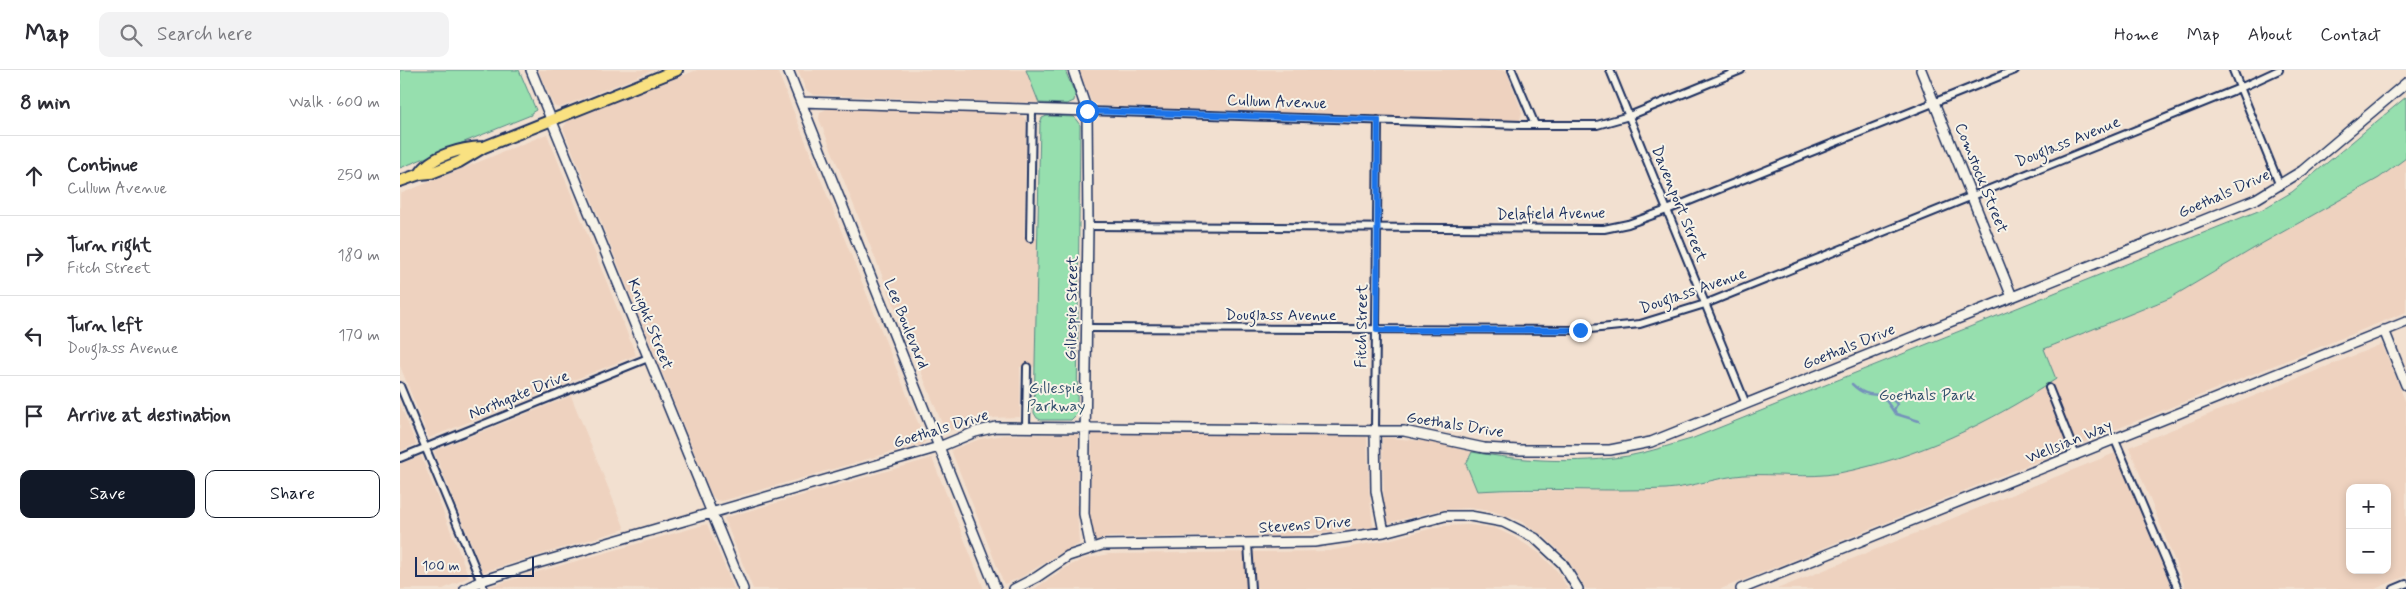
<!DOCTYPE html>
<html lang="en">
<head>
<meta charset="utf-8">
<style>
	:root { --surface:#fff; --page:#f2f2f3; --text:#2b2b33; --muted:#7c7c81; --line:#e1e1e2; --accent:#111827 }
	body { margin:0; font-family:Mynerve,sans-serif; background:var(--page); color:var(--text) }
	.controls { position:absolute; right:15px; bottom:15px; display:grid; overflow:hidden; border-radius:10px; box-shadow:0 2px 8px #0003 }
	.controls button { width:45px; height:45px; display:grid; place-items:center; padding:0; border:0; border-bottom:1px solid var(--line); background:var(--surface); color:var(--text); font:25px sans-serif }
	.scale { position:absolute; left:15px; bottom:12px; width:119px; box-sizing:border-box; padding-left:5px; border:2px solid #1b2f5e; border-top:0; font-size:14px; line-height:18px; white-space:nowrap; color:#1b2f5e; -webkit-text-stroke:4px #f7f3e8; paint-order:stroke }
	.stop { position:absolute; width:15px; height:15px; margin:-11px; border:4px solid #1a73e8; border-radius:50%; background:#fff }
	.stop.end { background:#1a73e8; border-color:#fff; box-shadow:0 1px 5px #0008 }
	.list { margin:0; padding:0; list-style:none }
	h2 { display:flex; justify-content:space-between; align-items:center; height:65px; margin:0; padding:0 20px; font-size:21px }
	h2 small { font-size:16px; font-weight:400; color:var(--muted) }
	.list li { display:grid; grid-template-columns:32px 1fr auto; gap:15px; align-items:center; box-sizing:border-box; height:80px; padding:0 20px; border-top:1px solid var(--line) }
	.list b { display:block; font-size:19px; white-space:nowrap }
	.list p { margin:0; font-size:16px; white-space:nowrap; color:var(--muted) }
	.list em { font-size:16px; font-style:normal; color:var(--muted) }
	.actions { display:flex; gap:10px; padding:15px 20px }
	.actions a { flex:1; padding:11px 0; border:1px solid var(--accent); border-radius:10px; text-align:center; font-size:18px; color:var(--accent) }
	.actions .main { background:var(--accent); color:#fff }
	.icon { flex:none; width:28px; height:28px; fill:none; stroke:currentColor; stroke-width:2; stroke-linecap:round; stroke-linejoin:round }
	.map { position:relative; flex:none; width:2006px; height:519px; overflow:hidden }
	header { display:flex; align-items:center; gap:30px; box-sizing:border-box; height:70px; padding:0 25px; background:var(--surface); border-bottom:1px solid var(--line) }
	header strong { font-size:24px }
	nav { display:flex; gap:28px; margin-inline-start:auto; font-size:18px }
	.search { width:350px; height:45px; background:var(--page); display:flex; align-items:center; gap:12px; box-sizing:border-box; padding:0 18px; border-radius:10px; color:var(--muted); font-size:19px }
	main { display:flex }
	aside { flex:1; background:var(--surface) }
	.map>svg:first-child { display:block }
</style>
</head>
<body>
<header>
<strong>Map</strong>
<div class="search"><svg class="icon" aria-label="search" viewBox="0 0 24 24"><circle cx="10" cy="10" r="6"/><path d="M15 15l6 6"/></svg>Search here</div>
<nav><a>Home</a><a>Map</a><a>About</a><a>Contact</a></nav>
</header>
<main>
<aside>
<h2>8 min<small>Walk · 600 m</small></h2>
<ul class="list">
<li><svg class="icon" aria-label="ahead" viewBox="0 0 24 24"><path d="M12 20V5M6 11l6-6 6 6"/></svg><div><b>Continue</b><p>Cullum Avenue</p></div><em>250 m</em></li>
<li><svg class="icon" aria-label="right" viewBox="0 0 24 24"><path d="M7 20v-9h11M14 6l5 5-5 5"/></svg><div><b>Turn right</b><p>Fitch Street</p></div><em>180 m</em></li>
<li><svg class="icon" aria-label="left" viewBox="0 0 24 24"><path d="M17 20v-9H6M10 6l-5 5 5 5"/></svg><div><b>Turn left</b><p>Douglass Avenue</p></div><em>170 m</em></li>
<li><svg class="icon" aria-label="arrive" viewBox="0 0 24 24"><path d="M6 21V4h12l-3 4 3 4H6"/></svg><div><b>Arrive at destination</b></div></li>
</ul>
<div class="actions"><a class="main">Save</a><a>Share</a></div>
</aside>
<div class="map">
<svg width="2006" height="519" viewBox="0 0 2006 519">
	<rect width="100%" height="100%" fill="#f2e0d0"/>
	<filter id="ink" filterUnits="userSpaceOnUse"><feTurbulence type="fractalNoise" baseFrequency=".02" numOctaves="2"/><feDisplacementMap in="SourceGraphic" scale="10" xChannelSelector="R" yChannelSelector="G"/><feConvolveMatrix kernelMatrix="1 2 1 2 8 2 1 2 1" color-interpolation-filters="sRGB"/></filter>
	<g filter="url(#ink)">
		<path fill="#eed2bf" fill-rule="evenodd" d="M138 0H254L159 38 154 36Z
			M297 0H377L519 355 526 364V370L520 377 516 375 322 431 316 430 312 426 163 58 168 51Z
			M398 0H626L639 33 414 25 406 20Z
			M679 0H1106L1122 42 1120 50 1116 51 703 36 692 33Z
			M431 37 622 45 626 50 624 167 638 168 635 297H620V347L588 348 549 361 543 356 419 49 420 42Z
			M147 64 236 285 29 368 0 296V124Z
			M2006 88V242L1321 519H1186L1167 488 1145 467 1121 451 1092 441 1068 438 1039 440 988 453 984 440 982 367 1031 372 1072 382 1068 388 1077 421 1207 420 1295 415 1341 405 1369 404 1401 407 1500 386 1547 369 1596 346 1656 309 1644 279 1770 228 1863 173 1979 108Z
			M1982 274 2006 333V506L1975 519H1786L1729 377ZM1950 418H1987V500H1950Z
			M171 326 225 459 83 502 34 381Z
			M0 334 16 374 0 381Z
			M678 364 677 438 679 474 659 484 620 508 604 514 551 380 580 369 604 365Z
			M692 364 967 367 969 418 973 457 889 466 711 467 694 470 690 448Z
			M1715 383 1772 519H1377Z
			M21 386 69 507 43 519H0V394Z
			M532 388 584 519H353L324 448Z
			M307 454 334 519 89 517 120 507Z
			M1069 455 1095 458 1116 468 1139 483 1158 502 1168 519H634L669 496 684 489 709 484 929 481 988 470 1041 456Z"/>
		<path fill="#96dfae" stroke="#588786" d="M0 0H119L136 40 131 43V45L0 98Z
			M626 0H665L675 24 674 31 667 34 639 33Z
			M2006 27V88L1979 108 1863 173 1770 228 1644 279 1656 309C1590 353 1517 388 1439 403 1407 409 1376 403 1344 405 1318 407 1293 417 1266 419 1203 422 1140 417 1077 421L1066 394 1072 382C1122 391 1178 394 1228 386 1250 382 1270 375 1291 369L1863 139 1892 122Z
			M647 46 674 47 680 55 677 344 671 350H641L637 348 634 343 640 53 642 48Z"/>
		<g fill="none" stroke-linecap="round" stroke-linejoin="round">
			<path stroke="#7492bb" stroke-width="2.5" d="M1452 314C1471 333 1481 317 1497 334L1494 340 1496 344 1519 351
				M1483 326 1494 342"/>
			<defs>
				<path id="street" d="M1112 0 1135 55
					M1210 0 1346 334
					M1833 0 1880 116
					M687 41 1121 55H1197L1229 46 1341 0
					M688 156 1204 159 1228 154 1267 140 1615 0
					M630 168 632 39
					M686 258 1180 260 1240 254 1305 234 1840 18 1879 0
					M0 316 84 519
					M1649 318 1676 386
					M626 356 627 297
					M975 360 978 50
					M1715 370 1778 519
					M0 388 248 288
					M848 474 851 519
					M1994 519 2006 514"/>
				<path id="secondary" d="M131 0 343 519
					M388 0 596 519
					M673 0 687 41 688 156 684 444 691 478
					M1521 0 1612 227
					M401 32 687 41
					M1984 260 2006 315
					M975 360 976 421 984 462
					M65 519 81 511 128 496 539 377 575 362 596 357 1004 361 1084 378 1119 380H1210L1251 372 1856 129 1902 101 2006 13
					M614 519 637 507 668 486 702 475 914 472 984 462 1045 446H1070L1103 452 1135 468 1162 493 1178 519
					M1341 519 2006 252"/>
				<path id="primary" d="M20 104C31 85 62 78 83 77
					M0 111 20 104 31 103 59 92 84 77 277 0"/>
			</defs>
			<use href="#street" stroke="#1b2f5e" stroke-width="10"/>
			<use href="#secondary" stroke="#1b2f5e" stroke-width="12"/>
			<use href="#primary" stroke="#1b2f5e" stroke-width="14"/>
			<use href="#street" stroke="#f7f3e8" stroke-width="6"/>
			<use href="#secondary" stroke="#f7f3e8" stroke-width="9"/>
			<use href="#primary" stroke="#f9e181" stroke-width="10"/>
		</g>
	</g>
	<g fill="none" stroke-linecap="round" stroke-linejoin="round" filter="url(#ink)">
		<path stroke="#1a73e8" stroke-width="6" d="M687 41 978 50 977 260H1180"/>
	</g>
	<g text-anchor="middle" dominant-baseline="central" stroke-width="4" stroke-linejoin="round" paint-order="stroke">
		<g font-size="16" fill="#1b2f5e" stroke="#f7f3e8">
			<text transform="translate(877 32) rotate(2)">Cullum Avenue</text>
			<text transform="translate(1668 72) rotate(-22)">Douglass Avenue</text>
			<text transform="translate(1581 108) rotate(68)">Comstock Street</text>
			<text transform="translate(1824 124) rotate(-24)">Goethals Drive</text>
			<text transform="translate(1279 134) rotate(68)">Davenport Street</text>
			<text transform="translate(1151 144) rotate(-1)">Delafield Avenue</text>
			<text transform="translate(1293 221) rotate(-19)">Douglass Avenue</text>
			<text transform="translate(672 238) rotate(-89)">Gillespie Street</text>
			<text x="881" y="245">Douglass Avenue</text>
			<text transform="translate(250 254) rotate(68)">Knight Street</text>
			<text transform="translate(506 254) rotate(68)">Lee Boulevard</text>
			<text transform="translate(962 256) rotate(-89)">Fitch Street</text>
			<text transform="translate(1449 277) rotate(-22)">Goethals Drive</text>
			<text transform="translate(119 325) rotate(-22)">Northgate Drive</text>
			<text transform="translate(1055 355) rotate(9)">Goethals Drive</text>
			<text transform="translate(541 359) rotate(-17)">Goethals Drive</text>
			<text transform="translate(1669 372) rotate(-22)">Wellsian Way</text>
			<text transform="translate(905 455) rotate(-4)">Stevens Drive</text>
		</g>
		<g font-size="16" fill="#34526e" stroke="#f7f3e8">
			<text x="656" y="318">Gillespie<tspan x="656" dy="18">Parkway</tspan></text>
			<text x="1527" y="325">Goethals Park</text>
		</g>
	</g>
</svg>
<div class="controls">
<button>+</button>
<button>−</button>
</div>
<div class="scale">100 m</div>
<div class="stop" style="left:687px;top:41px"></div>
<div class="stop end" style="left:1180px;top:260px"></div>
</div>
</main>
</body>
</html>
